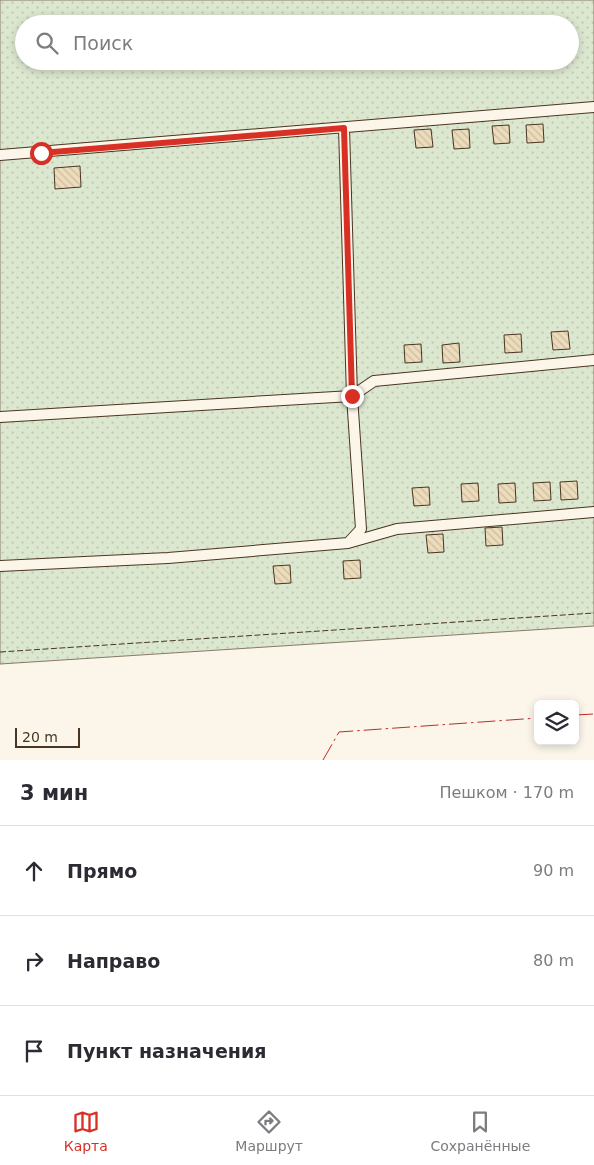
<!DOCTYPE html>
<html lang="ru">
<head>
<meta charset="utf-8">
<style>
	:root { --surface:#fff; --page:#f7f7f7; --text:#2b2b33; --muted:#7c7c81; --line:#e1e1e2; --accent:#d93025 }
	body { margin:0; font-family:"DejaVu Sans",sans-serif; background:var(--page); color:var(--text) }
	.controls { position:absolute; right:15px; bottom:15px; display:grid; overflow:hidden; border-radius:8px; box-shadow:0 2px 8px #0003 }
	.controls button { width:45px; height:45px; display:grid; place-items:center; padding:0; border:0; border-bottom:1px solid var(--line); background:var(--surface); color:var(--text); font:25px sans-serif }
	.scale { position:absolute; left:15px; bottom:12px; width:65px; box-sizing:border-box; padding-left:5px; border:2px solid #4a3520; border-top:0; font-size:14px; line-height:18px; white-space:nowrap; color:#4a3520; -webkit-text-stroke:4px #fbf6e9; paint-order:stroke }
	.stop { position:absolute; width:15px; height:15px; margin:-11px; border:4px solid #d93025; border-radius:50%; background:#fff }
	.stop.end { background:#d93025; border-color:#fff; box-shadow:0 1px 5px #0008 }
	.list { margin:0; padding:0; list-style:none }
	h2 { display:flex; justify-content:space-between; align-items:center; height:65px; margin:0; padding:0 20px; font-size:21px }
	h2 small { font-size:16px; font-weight:400; color:var(--muted) }
	.list li { display:grid; grid-template-columns:32px 1fr auto; gap:15px; align-items:center; box-sizing:border-box; height:90px; padding:0 20px; border-top:1px solid var(--line) }
	.list b { display:block; font-size:19px; white-space:nowrap }
	.list em { font-size:16px; font-style:normal; color:var(--muted) }
	.icon { flex:none; width:28px; height:28px; fill:none; stroke:currentColor; stroke-width:2; stroke-linecap:round; stroke-linejoin:round }
	.map { position:relative; flex:none; width:594px; height:760px; overflow:hidden }
	.search { position:absolute; background:var(--surface); box-shadow:0 2px 8px #0003; left:15px; right:15px; top:15px; height:55px; display:flex; align-items:center; gap:12px; box-sizing:border-box; padding:0 18px; border-radius:28px; color:var(--muted); font-size:19px }
	.sheet { height:335px; background:var(--surface) }
	nav { display:flex; justify-content:space-around; align-items:center; box-sizing:border-box; height:70px; border-top:1px solid var(--line); background:var(--surface); font-size:14px; color:var(--muted) }
	nav a { display:grid; justify-items:center; gap:2px }
	nav .on { color:var(--accent) }
	.map>svg:first-child { display:block }
</style>
</head>
<body>
<div class="map">
<svg width="594" height="760" viewBox="0 0 594 760">
	<defs>
		<pattern id="garden-dots" width="8" height="8" patternUnits="userSpaceOnUse" patternTransform="scale(1.25)"><rect width="8" height="8" fill="#dce7d0"/><path d="M2 2h.1M6 6h.1" fill="none" stroke="#bec7b2" stroke-width="1.8" stroke-linecap="round"/></pattern>
		<pattern id="building-back-hatch" width="6" height="6" patternUnits="userSpaceOnUse" patternTransform="scale(1.25)"><rect width="6" height="6" fill="#ecdcbc"/><path d="M-1 5l2 2M0 0l6 6M5-1l2 2" fill="none" stroke="#ccbda1"/></pattern>
	</defs>
	<rect width="100%" height="100%" fill="#fbf6e9"/>
	<path fill="url(#garden-dots)" stroke="#887966" fill-rule="evenodd" d="M0 0H594V626L0 664ZM24 24H570V61H24Z"/>
	<path fill="url(#building-back-hatch)" stroke="#4a3520" d="M543 124 544 142 527 143 526 125Z
		M509 125 510 143 494 144 492 126Z
		M431 129 433 147 416 148 414 130Z
		M469 129 470 148 454 149 452 130Z
		M80 166 81 187 55 189 54 168Z
		M568 331 570 349 553 350 551 332Z
		M521 334 522 352 505 353 504 335Z
		M459 343 460 362 443 363 442 345Z
		M421 344 422 362 405 363 404 345Z
		M577 481 578 499 561 500 560 482Z
		M550 482 551 500 534 501 533 483Z
		M478 483 479 501 462 502 461 484Z
		M515 483 516 502 499 503 498 484Z
		M429 487 430 505 414 506 412 488Z
		M502 527 503 545 486 546 485 528Z
		M443 534 444 552 428 553 426 535Z
		M360 560 361 578 344 579 343 561Z
		M290 565 291 583 275 584 273 566Z"/>
	<g fill="none" stroke-linecap="round" stroke-linejoin="round">
		<defs>
			<path id="lane" d="M344 128 352 396 361 529 349 542
				M0 155 594 107
				M0 417 352 396 374 381 594 360
				M0 566 168 558 348 543 397 529 594 512"/>
		</defs>
		<use href="#lane" stroke="#4a3520" stroke-width="12"/>
		<use href="#lane" stroke="#fbf6e9" stroke-width="10"/>
		<path stroke="#4a3520" stroke-width="1" stroke-dasharray="6 2.5" stroke-linecap="butt" d="M0 652 594 613"/>
		<path stroke="#c62828" stroke-width="1" stroke-dasharray="18 4 2.5 4" stroke-linecap="butt" d="M575 715 594 714
			M323 760 339 732 538 718"/>
	</g>
	<g fill="none" stroke-linecap="round" stroke-linejoin="round">
		<path stroke="#d93025" stroke-width="6" d="M41 153 344 128 352 396"/>
	</g>
</svg>
<div class="controls">
<button><svg class="icon" aria-label="layers" viewBox="0 0 24 24"><path d="M12 4l9 5-9 5-9-5zM3 14l9 5 9-5"/></svg></button>
</div>
<div class="scale">20 m</div>
<div class="stop" style="left:41px;top:153px"></div>
<div class="stop end" style="left:352px;top:396px"></div>
<div class="search"><svg class="icon" aria-label="search" viewBox="0 0 24 24"><circle cx="10" cy="10" r="6"/><path d="M15 15l6 6"/></svg>Поиск</div>
</div>
<section class="sheet">
<h2>3 мин<small>Пешком · 170 m</small></h2>
<ul class="list">
<li><svg class="icon" aria-label="ahead" viewBox="0 0 24 24"><path d="M12 20V5M6 11l6-6 6 6"/></svg><div><b>Прямо</b></div><em>90 m</em></li>
<li><svg class="icon" aria-label="right" viewBox="0 0 24 24"><path d="M7 20v-9h11M14 6l5 5-5 5"/></svg><div><b>Направо</b></div><em>80 m</em></li>
<li><svg class="icon" aria-label="arrive" viewBox="0 0 24 24"><path d="M6 21V4h12l-3 4 3 4H6"/></svg><div><b>Пункт назначения</b></div></li>
</ul>
</section>
<nav>
<a class="on"><svg class="icon" aria-label="map" viewBox="0 0 24 24"><path d="M3 6l6-2 6 2 6-2v14l-6 2-6-2-6 2zM9 4v14M15 6v14"/></svg>Карта</a>
<a><svg class="icon" aria-label="directions" viewBox="0 0 24 24"><path d="M12 3l9 9-9 9-9-9zM9 14v-3h6M13 9l2 2-2 2"/></svg>Маршрут</a>
<a><svg class="icon" aria-label="saved" viewBox="0 0 24 24"><path d="M7 4h10v16l-5-4-5 4z"/></svg>Сохранённые</a>
</nav>
</body>
</html>
